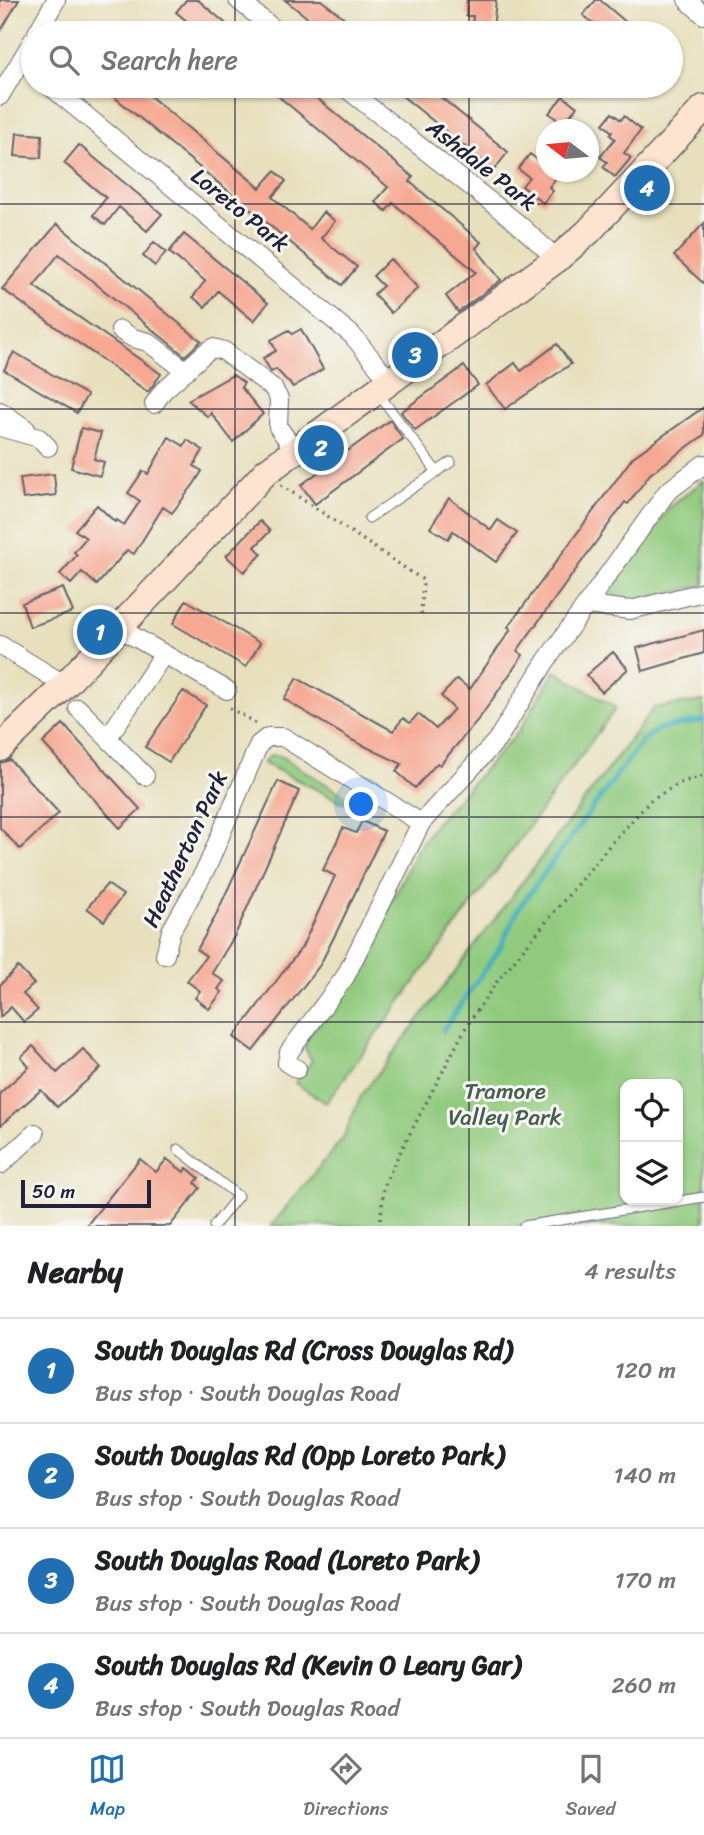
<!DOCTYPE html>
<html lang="en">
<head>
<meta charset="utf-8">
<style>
	:root { --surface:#fff; --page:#f2f2f2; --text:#202124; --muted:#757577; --line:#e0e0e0; --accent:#1f6fb2 }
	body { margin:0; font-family:Sriracha,sans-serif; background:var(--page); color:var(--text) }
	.controls { position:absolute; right:21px; bottom:21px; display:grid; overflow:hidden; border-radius:14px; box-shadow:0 2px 5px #0004 }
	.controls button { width:63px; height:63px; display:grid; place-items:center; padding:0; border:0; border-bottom:2px solid var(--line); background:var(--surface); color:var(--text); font:35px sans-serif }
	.compass { position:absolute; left:536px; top:119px; width:63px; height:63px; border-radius:50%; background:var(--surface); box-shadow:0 2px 5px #0004; rotate:286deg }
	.scale { position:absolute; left:21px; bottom:18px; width:130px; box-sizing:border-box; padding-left:7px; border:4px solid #22223b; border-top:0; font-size:19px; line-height:24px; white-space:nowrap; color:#22223b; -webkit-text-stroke:5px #f6f6f2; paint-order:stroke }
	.you { position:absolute; left:362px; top:805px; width:24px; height:24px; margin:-18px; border:5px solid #fff; border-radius:50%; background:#1a73e8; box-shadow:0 0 0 10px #1a73e833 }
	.badge { display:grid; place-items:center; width:46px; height:46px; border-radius:50%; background:var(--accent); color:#fff; font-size:23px; font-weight:700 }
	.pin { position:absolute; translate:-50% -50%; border:4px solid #fff; box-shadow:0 2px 7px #0006 }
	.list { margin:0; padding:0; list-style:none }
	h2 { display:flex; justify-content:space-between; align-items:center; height:91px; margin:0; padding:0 28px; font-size:30px }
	h2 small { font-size:23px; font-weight:400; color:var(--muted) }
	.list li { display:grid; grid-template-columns:46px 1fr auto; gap:21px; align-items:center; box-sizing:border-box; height:105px; padding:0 28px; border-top:2px solid var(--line) }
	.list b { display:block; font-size:26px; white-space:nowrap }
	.list p { margin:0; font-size:23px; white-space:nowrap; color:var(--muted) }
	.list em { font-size:23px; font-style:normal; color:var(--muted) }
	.icon { flex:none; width:38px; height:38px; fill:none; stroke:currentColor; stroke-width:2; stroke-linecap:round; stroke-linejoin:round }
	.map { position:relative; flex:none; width:704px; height:1226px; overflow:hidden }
	.search { position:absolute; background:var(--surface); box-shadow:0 2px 5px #0004; left:21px; right:21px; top:21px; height:77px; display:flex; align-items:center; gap:18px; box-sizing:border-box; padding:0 24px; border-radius:38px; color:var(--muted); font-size:26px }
	.sheet { height:511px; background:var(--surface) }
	nav { display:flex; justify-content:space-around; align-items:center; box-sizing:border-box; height:98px; border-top:2px solid var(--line); background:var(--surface); font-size:19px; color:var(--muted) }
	nav a { display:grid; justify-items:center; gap:4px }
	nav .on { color:var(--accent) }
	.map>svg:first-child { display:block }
</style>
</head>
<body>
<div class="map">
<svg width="704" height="1226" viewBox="0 0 704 1226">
	<rect width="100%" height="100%" fill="#f6f6f2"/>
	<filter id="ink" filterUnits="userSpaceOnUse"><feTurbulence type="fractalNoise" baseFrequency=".0143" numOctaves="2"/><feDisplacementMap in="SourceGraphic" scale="14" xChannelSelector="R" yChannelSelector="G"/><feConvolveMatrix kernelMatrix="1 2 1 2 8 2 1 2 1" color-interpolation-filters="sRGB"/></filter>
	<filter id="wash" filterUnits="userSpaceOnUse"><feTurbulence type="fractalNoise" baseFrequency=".00686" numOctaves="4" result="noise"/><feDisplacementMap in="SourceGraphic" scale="28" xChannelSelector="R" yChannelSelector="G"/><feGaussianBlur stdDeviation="1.57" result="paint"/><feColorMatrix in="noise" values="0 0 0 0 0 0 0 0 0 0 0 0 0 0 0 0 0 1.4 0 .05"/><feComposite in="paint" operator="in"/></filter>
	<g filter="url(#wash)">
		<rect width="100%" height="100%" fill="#e8e0bd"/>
		<path fill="#91ca7e" stroke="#5a765c" stroke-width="2" fill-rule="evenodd" d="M704 480V585L625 604 615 600 611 591 613 585 669 508Z
			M555 671 616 708 326 1103 295 1083 312 1061 305 1048 306 1040 357 973 416 851 436 823 519 731Z
			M704 701V1226H271L343 1138 361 1096 654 708ZM625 1084H678V1200H625Z
			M271 755 280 756 347 797 366 814 263 763Z"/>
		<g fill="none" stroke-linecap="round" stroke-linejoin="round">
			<path stroke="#3eaeb8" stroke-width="5" d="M443 1030 500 948 518 909 642 741 658 729 704 720"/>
		</g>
		<g id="blocks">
			<path fill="#f6a892" d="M0 0H19L0 32Z
				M186 0H198L237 33H201L176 12Z
				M285 0H321L364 33H327Z
				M467 0H496L493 30 472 28 473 16H466Z
				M596 0H600L627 23 618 33H605L583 15Z
				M101 86H138L260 188 275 171 286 181 272 197 310 229 323 212 335 221 321 238 357 267 342 285Z
				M266 86H302L413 177 410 182 481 242 476 248 501 280 458 312 446 296 476 272 393 203 386 211 375 202 388 187Z
				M390 86H427L508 152 494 170Z
				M563 96 577 107 563 124 549 113Z
				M612 113 621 120 624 116 641 130 624 153 631 158 615 177 603 167 607 162 600 157 615 139 610 135 612 132 603 124Z
				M17 133 42 135 41 158 15 156Z
				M79 145 162 214 147 231 119 207 105 225 93 215 106 198 64 163Z
				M530 154 547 167V172L558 176 549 187 553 191 543 203 522 186 529 177 518 169Z
				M704 223V284L674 256Z
				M57 224 201 341 185 356 59 254 34 286 161 374 148 392 2 289Z
				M184 234 268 303 254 321 218 291 205 307 193 297 205 281 169 252Z
				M154 242 166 252 155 266 143 256Z
				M390 259 418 288 391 313 374 294 383 286 373 276Z
				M301 329 323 369 293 387 276 369 271 372 263 358 276 351 271 340 289 330 292 334Z
				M557 344 571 364 505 409 486 385 515 363 521 371Z
				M14 352 87 395 77 413 4 370Z
				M464 366 478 385 415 430 401 412Z
				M233 375 244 383 241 387 263 414 233 442 211 413 208 417 188 400Z
				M704 407V435L650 474 628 504 625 502 517 651 523 655 481 716 440 765 437 763 415 788 396 771 402 764 352 740 284 699 297 678 393 731 403 718 410 723 418 714 436 729 454 709 441 696 457 679 470 689 511 629 508 627 633 457Z
				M390 420 403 439 315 504 301 485Z
				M81 428 101 433 94 459 104 462 100 476 71 468Z
				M169 437 184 446 187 440 203 450 194 466 202 471 194 484 172 513 163 507 134 554 127 550 97 585 82 572 71 584 60 574 77 555 74 552 86 538 75 530 97 505 115 522 117 520 124 525 140 501 128 493 143 471 148 474Z
				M54 474 56 495 23 499 20 478Z
				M449 498 491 530 498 520 517 533 496 562 453 531 448 539 430 528Z
				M260 521 270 531 255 547 262 554 244 572 226 556Z
				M63 588 73 612 30 627 22 603Z
				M186 600 260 643 246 667 173 624Z
				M704 630V653L643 671 637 648Z
				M613 652 628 669 602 692 586 675Z
				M183 691 206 705 169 762 145 747Z
				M63 724 140 809 120 828 43 743Z
				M10 760 59 813 20 849 0 828V763Z
				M278 781 299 791 235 935 212 973 224 981 218 989 222 992 209 1009 195 998 200 991 187 981 206 956 197 950 215 917Z
				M362 821 384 831 339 927 320 965 253 1051 234 1037 302 947 335 876 323 870 337 841 343 828 356 833Z
				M107 884 123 895 104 921 87 908Z
				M18 967 34 984 23 994 38 1010 24 1022 11 1007 0 1017V985Z
				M33 1046 57 1073 83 1049 101 1068 57 1107 41 1090 0 1126V1093L29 1067 21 1057Z
				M140 1159 156 1172 167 1159 184 1172 187 1168 199 1178 195 1183 200 1188 170 1226H86Z"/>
		</g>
	</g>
	<g filter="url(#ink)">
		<use href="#blocks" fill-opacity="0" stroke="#676468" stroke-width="2"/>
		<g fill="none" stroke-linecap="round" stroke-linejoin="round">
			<defs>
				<path id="lane" d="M377 392 437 472
					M369 518 451 462
					M178 1149 238 1196 214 1226
					M524 1226 704 1197"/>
				<path id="street" d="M238 0 279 33
					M687 0 704 15
					M37 33 56 0
					M50 86 352 335 390 381
					M343 86 516 222 557 259
					M0 96 33 40
					M120 330 133 338 148 342 186 371
					M154 404 163 391 206 352 213 348 224 351 273 388 279 399 278 427 295 450
					M0 411 26 429
					M0 427 39 438 48 447
					M587 605 630 610 704 592
					M119 628 227 690
					M0 645 65 685
					M78 708 145 776
					M109 736 164 654
					M165 955 171 931 207 867 259 744 268 737H283L421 823
					M297 1069 287 1063 289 1052 345 977 421 823 497 740 546 661 667 492 704 464
					M0 1165 35 1133"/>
				<path id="secondary" d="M0 748 65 685 266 472 557 259 588 232 704 108"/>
			</defs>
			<use href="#lane" stroke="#676468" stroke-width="11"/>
			<use href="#street" stroke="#676468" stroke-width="20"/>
			<use href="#secondary" stroke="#676468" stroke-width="29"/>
			<path stroke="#676468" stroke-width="3.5" stroke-dasharray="2 5" stroke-linecap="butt" d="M281 485 423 580 421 618
				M230 708 259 725
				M380 1226 384 1186 395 1162 466 1027 498 980 609 846 651 800 682 782 704 776"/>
			<use href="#lane" stroke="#fff" stroke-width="9"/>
			<use href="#street" stroke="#fff" stroke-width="18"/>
			<use href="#secondary" stroke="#fde4d0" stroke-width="26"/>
		</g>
	</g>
	<path fill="none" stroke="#22223b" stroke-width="2" stroke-opacity="0.55" d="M235 0V33M469 0V33M235 86V1226M469 86V1226M0 204H704M0 409H704M0 613H704M0 817H704M0 1022H704"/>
	<g text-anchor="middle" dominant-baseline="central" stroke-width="6" stroke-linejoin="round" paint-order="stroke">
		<g font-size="23" fill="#22223b" stroke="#f6f6f2">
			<text transform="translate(482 165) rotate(38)">Ashdale Park</text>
			<text transform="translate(240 210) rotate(39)">Loreto Park</text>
			<text transform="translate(185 849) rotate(-65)">Heatherton Park</text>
		</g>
		<g font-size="23" fill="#495d52" stroke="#f6f6f2">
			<text x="505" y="1091">Tramore<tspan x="505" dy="26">Valley Park</tspan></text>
		</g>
	</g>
</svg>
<div class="controls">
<button><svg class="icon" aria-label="locate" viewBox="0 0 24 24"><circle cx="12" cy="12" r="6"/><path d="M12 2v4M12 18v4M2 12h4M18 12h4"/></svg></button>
<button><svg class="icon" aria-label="layers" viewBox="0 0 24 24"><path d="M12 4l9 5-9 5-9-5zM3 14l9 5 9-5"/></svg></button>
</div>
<svg class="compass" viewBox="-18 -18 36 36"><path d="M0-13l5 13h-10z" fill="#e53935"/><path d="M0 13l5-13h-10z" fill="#757577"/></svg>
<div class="scale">50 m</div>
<div class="you"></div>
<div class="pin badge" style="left:100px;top:632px">1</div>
<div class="pin badge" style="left:321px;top:448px">2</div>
<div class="pin badge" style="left:415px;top:355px">3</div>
<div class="pin badge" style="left:647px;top:188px">4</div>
<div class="search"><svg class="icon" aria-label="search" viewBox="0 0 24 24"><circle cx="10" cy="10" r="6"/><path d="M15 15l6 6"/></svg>Search here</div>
</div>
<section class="sheet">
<h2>Nearby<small>4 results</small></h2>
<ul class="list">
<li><span class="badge">1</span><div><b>South Douglas Rd (Cross Douglas Rd)</b><p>Bus stop · South Douglas Road</p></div><em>120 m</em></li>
<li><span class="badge">2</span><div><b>South Douglas Rd (Opp Loreto Park)</b><p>Bus stop · South Douglas Road</p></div><em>140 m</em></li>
<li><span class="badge">3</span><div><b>South Douglas Road (Loreto Park)</b><p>Bus stop · South Douglas Road</p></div><em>170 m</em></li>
<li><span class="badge">4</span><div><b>South Douglas Rd (Kevin O Leary Gar)</b><p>Bus stop · South Douglas Road</p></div><em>260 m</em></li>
</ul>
</section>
<nav>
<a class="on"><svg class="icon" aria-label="map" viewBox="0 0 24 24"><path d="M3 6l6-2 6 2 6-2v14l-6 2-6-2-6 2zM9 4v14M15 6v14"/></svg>Map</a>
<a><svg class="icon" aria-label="directions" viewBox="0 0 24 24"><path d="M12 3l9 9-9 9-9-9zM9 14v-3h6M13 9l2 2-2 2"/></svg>Directions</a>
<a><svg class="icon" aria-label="saved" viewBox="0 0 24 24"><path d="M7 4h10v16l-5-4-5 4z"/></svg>Saved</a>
</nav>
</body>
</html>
